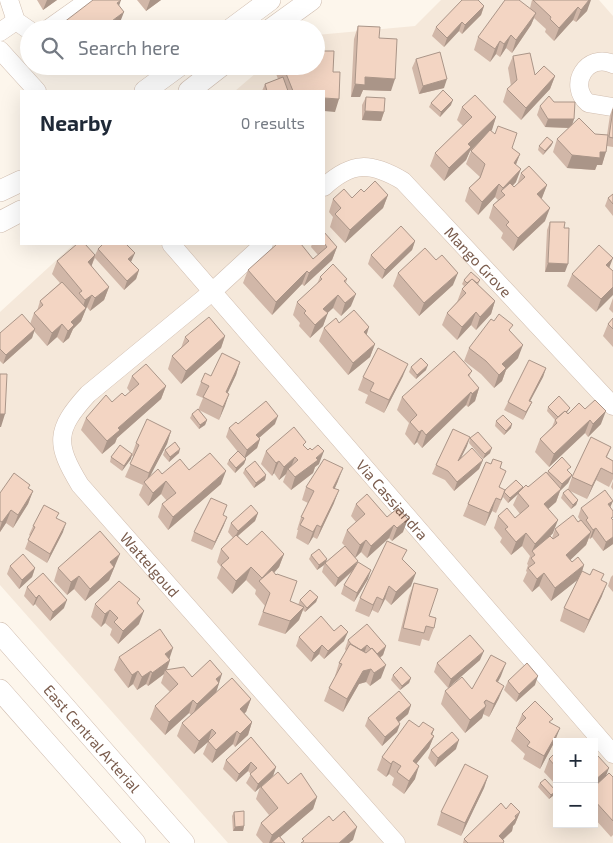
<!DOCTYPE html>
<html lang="en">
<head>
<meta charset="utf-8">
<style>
	:root { --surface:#fff; --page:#f2f2f3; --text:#1f2937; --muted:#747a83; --line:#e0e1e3 }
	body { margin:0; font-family:"Exo 2",sans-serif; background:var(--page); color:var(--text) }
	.controls { position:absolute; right:15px; bottom:15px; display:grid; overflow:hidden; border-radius:0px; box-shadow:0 5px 20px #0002 }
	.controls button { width:45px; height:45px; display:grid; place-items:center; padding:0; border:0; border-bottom:1px solid var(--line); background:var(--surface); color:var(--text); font:25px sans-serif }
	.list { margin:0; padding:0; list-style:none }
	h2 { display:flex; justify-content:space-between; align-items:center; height:65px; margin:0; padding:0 20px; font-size:21px }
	h2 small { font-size:16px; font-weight:400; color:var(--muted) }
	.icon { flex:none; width:28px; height:28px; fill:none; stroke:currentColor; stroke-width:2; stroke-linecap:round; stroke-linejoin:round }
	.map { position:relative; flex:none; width:613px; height:843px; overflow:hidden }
	.search { position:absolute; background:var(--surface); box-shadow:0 5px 20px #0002; left:20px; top:20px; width:305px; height:55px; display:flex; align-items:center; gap:12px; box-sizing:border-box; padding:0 18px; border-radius:28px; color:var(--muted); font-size:19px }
	.panel { position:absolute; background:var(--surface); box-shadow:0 5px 20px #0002; left:20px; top:90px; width:305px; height:155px; border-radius:0px }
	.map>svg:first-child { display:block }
</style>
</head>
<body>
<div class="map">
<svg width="613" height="843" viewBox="0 0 613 843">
	<rect width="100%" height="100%" fill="#fdf6ec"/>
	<path fill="#f5e8da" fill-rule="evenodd" d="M441 0H599L613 16V843H228L0 585V312L74 244H324V91H235L264 66H316V35L415 26ZM557 742H594V824H557Z"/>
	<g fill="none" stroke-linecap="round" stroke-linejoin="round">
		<defs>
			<g id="minor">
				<path d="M9 0 16 21 29 30"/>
				<path d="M48 29 89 0"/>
				<path d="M0 32 16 21"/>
				<path d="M0 50 37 91"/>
				<path d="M613 64C587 52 567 85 588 103L613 107"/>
				<path id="s1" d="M324 187C352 161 371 162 403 181L613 406"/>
				<path id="s2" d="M171 244 613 754"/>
				<path id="s3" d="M264 244 213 291 88 394C55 430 55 444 80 485L396 843"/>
			</g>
			<g id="tertiary">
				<path d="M231 29 270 0"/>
				<path d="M271 29 311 0"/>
				<path d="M145 91 179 66"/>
				<path d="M189 91 221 66"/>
				<path d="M0 191 21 181"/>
				<path d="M0 222 21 211"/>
				<path id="s4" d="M0 633 184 843"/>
				<path d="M0 690 135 843"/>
			</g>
		</defs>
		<use href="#minor" stroke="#d1beb0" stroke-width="19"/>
		<use href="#tertiary" stroke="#d1beb0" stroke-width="22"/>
		<use href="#minor" stroke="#fff" stroke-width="18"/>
		<use href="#tertiary" stroke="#fff" stroke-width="21"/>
	</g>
	<path fill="#d1b7a8" d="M37 0H57L43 10Z
		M137 0H161L146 11Z
		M532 0H589L587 11 576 22 573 20 554 41 545 32 546 29 534 18 531 25 512 53 506 48 500 57 496 54 490 62 474 50 478 37 530 8Z
		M484 6 481 15 462 34 459 31 444 47 432 36 436 27Z
		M358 26 379 38 391 91 363 90 360 97H351L354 39Z
		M513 56 535 75 555 76 550 89 521 120 503 102 507 89 511 86 508 68Z
		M416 59 444 88 419 94 412 68Z
		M273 66H316L333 72 335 112 324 91H262L265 84 278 79Z
		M366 97 384 112 381 121 362 120V105Z
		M431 103 451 105 440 117 429 107Z
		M540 106 574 119 572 125 595 134 607 135 610 115 613 107V147L607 146 602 165H597L595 170 567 168 553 152 557 139 569 128 545 127 537 115Z
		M462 107 496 117 491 131 512 148 520 154 516 164V182L513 186 514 187 517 185 521 173 547 185 541 199 545 221 513 251 501 238 503 233 489 218 493 205 498 200 495 197 478 215 465 201 469 188 480 177 466 164 471 151 480 141 470 151 466 160 444 181 430 166 435 153 463 126 457 120Z
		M553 142 551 146 543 155 538 150 539 146Z
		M364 192 388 195 383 208 345 243 330 227 333 217 329 212 333 199 352 198Z
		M613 194V216L605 206 608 198Z
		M550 222 564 228 565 272H545L547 230Z
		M415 241 412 250 382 279 368 264 371 255Z
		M312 244H324L337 247 332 260 304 286 302 284 272 315 243 283 248 270 313 259 318 255 311 247Z
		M98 249 131 262 139 270 136 279 124 290 95 258 91 266 109 287 104 300 90 311 87 307 86 308 81 321 73 329 69 338 63 343 57 337 47 346 34 331 32 338 3 364 0 361V333L30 324 34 313 37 311 40 301 60 283 52 274 57 261 95 255Z
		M609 267 613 271 596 312 567 286 572 274Z
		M398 273 453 285 419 316 393 286Z
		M320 277 347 279 346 283 351 306 341 316 333 308 327 313 323 326 310 338 299 326 300 323 293 315 297 302 317 284Z
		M464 280H480L478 285 495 301 491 314 476 330 471 325 457 340 442 325 447 313 457 302 462 289 464 286 462 284Z
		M613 298V313L609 309Z
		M613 318V347L603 336 608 324Z
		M339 323 367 335 375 344 370 357 348 375 319 341 324 328Z
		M511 332 518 358 506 370 502 381 494 388 481 374 464 361 469 348Z
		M225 336 221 348 181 384 168 369 172 356 181 348 185 337Z
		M240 362 236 375 227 393 229 394 219 420 199 410 207 420 205 425 199 429 190 418 192 414 198 410 203 398 196 395 201 382 211 376Z
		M411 367 426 370 416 379 409 372Z
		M546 368 543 377 530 401 532 402 523 420 504 410 508 402Z
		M472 371 469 377 479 388 475 401 468 407 466 405 422 448 417 442 414 445 405 434 409 423 397 410 402 397Z
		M132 376 166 386 161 399 117 438 115 443 102 454 81 430 86 418 112 402 125 396 130 392 127 388Z
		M403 376 384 413 365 403 368 395 358 390 363 377Z
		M548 407 570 408 567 413 585 409 601 424 588 437 585 433 549 467 535 452 540 439 552 427 555 420 547 411Z
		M496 421 511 428 504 435 495 426Z
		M238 424H275L259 438 260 439 257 448 245 458 246 459 244 464 235 473 227 464 229 460 238 452 226 437 229 428Z
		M171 431 167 444 149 477 162 474 189 470 221 484 168 530 158 517 162 504 167 501 161 494 148 506 139 495 143 485 125 477 134 457 132 456 122 471 110 462 111 457 132 454 136 443Z
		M470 438 490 453 483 459 469 443Z
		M467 446 460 459 483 460 479 469 454 491 445 480 432 474 436 465Z
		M304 447 319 464 315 467 313 473 291 490 283 482 286 474 279 480 274 473 272 476 261 464 266 451Z
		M611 447 607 457 613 461V479L609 487 596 480 587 499 570 491 578 500 576 505 571 509 561 498 563 493 568 489 572 477Z
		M165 450 179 453 169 462 163 455Z
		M245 469 266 475 265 480 254 488 243 473Z
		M500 469V488L505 490 523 487 522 490 528 487 547 473 548 471 569 472 572 475 568 483 560 491 556 502 548 509 553 533 550 536 552 538 555 529 578 522 580 520 578 517 581 508 610 507 613 544 603 551 592 537 590 539 589 538 586 545 570 560 572 562 584 565 580 576 601 581 602 596 584 633 560 621 564 608 579 578 551 601 539 586 532 592 523 581 527 572 526 571 528 565 527 564 530 556 522 546 511 555 500 542 502 538 494 528 498 516 515 518 520 514 513 505 518 494 508 503 503 497 496 513 492 511 485 526 463 516 468 504Z
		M338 481 335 488 334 503 317 539 313 537 308 545 296 538 298 530H297L301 517 308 503 302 500 306 487Z
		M613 481V490L611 487Z
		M33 491 28 504 13 528 6 523 0 532V493Z
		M356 504 387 517 403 532 392 541 389 538 367 558 361 552 355 558 356 566 368 579 354 602 341 594 344 585 353 571 335 587 322 572 324 565 317 570 309 559 311 555 327 559 326 562 345 546 342 543 347 530 356 522 351 516Z
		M258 513 255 521 238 536 247 545 284 554 279 567 274 573 290 601 298 605 300 600 318 597 316 602 305 612 303 610 299 620 285 634 258 625 265 606 255 594 256 590 246 580 232 594 217 578 221 567 217 562 221 549 233 538 228 532 231 523Z
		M223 515 224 525 212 550 191 541 194 532Z
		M57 519 63 532 47 563 25 549 30 536 29 535 33 526Z
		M403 560 411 586 391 605 385 599 378 613 372 610 369 617 355 611 360 598Z
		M10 566 35 568 32 577 19 589 7 574Z
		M115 566 114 568 109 580 85 601 74 589 67 595 54 581 58 568Z
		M613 575V592L608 586 611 577Z
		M414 583 429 616 434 628 429 641 422 639 420 646 398 641 409 596Z
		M27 587 64 608 50 621 35 604 33 606 24 596Z
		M95 604 138 605 139 624 118 644 110 635 112 629 105 623 101 627 91 617Z
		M299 637 344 641 324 659 319 654 311 662 296 646Z
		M348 640 386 646 383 655 380 658 381 678 370 686 366 682 359 684 343 712 324 701 329 688 336 676H335L339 663 346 651 345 649Z
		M119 657 169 659 170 660 167 670 219 683 216 692 251 699 246 712 244 713 252 722 248 735 235 747 233 744 212 763 203 754 208 742 194 754 177 736 182 723 191 715 189 713 165 735 150 719 155 706 170 692 161 683 164 674 148 686 146 684 137 690 133 684 128 688 114 670Z
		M480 660 448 688 434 672 437 663Z
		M393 675 411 678 409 683 400 690 391 680Z
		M501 676 498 682 499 698 489 717 483 714 482 718 465 733 441 704 445 691 472 689Z
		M508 681 535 685 516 702 504 690Z
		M411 705 408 714 399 722 400 724 397 732 382 746 365 726 368 718Z
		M522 714 555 741 540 769 523 759 525 754 511 741Z
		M419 727 434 729 432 734 434 736 429 748 416 764 415 779 404 794 392 785 394 778 389 774 386 777 377 770 382 757Z
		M251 737 276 767 273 776 266 782 288 784 317 797 313 809 280 837 285 843H263L256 835 261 823 269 815 256 799 260 787 255 792 246 783 251 774 248 771 236 782 223 769 226 760Z
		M456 749 435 767 428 758 431 750Z
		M557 751V786L544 772 549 759Z
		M594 758 606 776 613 777V835L611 837 594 818Z
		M488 776 484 788 461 836 437 825 441 812Z
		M540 783 554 795 549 799 538 787Z
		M506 809 520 812 515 824 513 826 512 831 503 840 504 843H463L464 839Z
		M234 812 244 826 243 831H233L232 816Z"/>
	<path fill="#aa9588" d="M47 0H57L43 10Z
		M121 0 117 12V3Z
		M150 0H161L146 11Z
		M589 0H591L587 11 576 22 581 10Z
		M484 6 481 15 462 34 465 25Z
		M578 7 573 20 554 41 559 28Z
		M124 12 119 25 114 29H101Z
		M536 13 531 25 512 53 516 40Z
		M462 22 459 31 444 47 447 38Z
		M511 35 506 48 500 57 504 44Z
		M500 41 496 54 490 62 495 49Z
		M555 76 550 89 521 120 526 108Z
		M365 77 395 79 391 91 363 90 360 97H351L355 84Z
		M447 79 444 88 419 94 423 86Z
		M324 98 339 99 335 112 324 111Z
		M453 100 451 105 440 117 441 112Z
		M365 111 384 112 381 121 362 120Z
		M496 117 492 130 470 151 466 160 444 181 449 168 468 144Z
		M548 119H574L571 128 545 127Z
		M553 142 551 146 543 155 545 151Z
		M600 152H606L602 165H597L595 170 567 168 572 155Z
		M520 154 515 167 514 163Z
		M521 169 516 182 504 194 501 191 503 188Z
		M499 184 495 197 478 215 482 202Z
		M547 185 542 198 533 207 537 194Z
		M388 195 383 208 345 243 350 230Z
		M550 208 545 221 513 251 518 238Z
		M415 241 412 250 382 279 385 270Z
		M337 247 332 260 304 286 309 273Z
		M135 253 131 262 128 259Z
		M95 255 91 268 88 262Z
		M613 258 608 271 606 265Z
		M548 263 568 264 565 272H545Z
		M139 270 136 279 124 290 127 281Z
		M307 271 302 284 272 315 276 302Z
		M458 273 453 285 419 316 424 303Z
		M109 287 104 300 90 311 95 298Z
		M613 287V295L596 312 601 299Z
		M356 294 351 306 341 316 345 303Z
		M92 295 81 321 73 329 69 338 63 343 71 322 81 313 85 300Z
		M338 295 333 308 319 321 328 313 323 326 310 338 315 325 323 309Z
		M495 301 491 314 476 330 480 317Z
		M476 312 471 325 457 340 462 327Z
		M62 324 57 337 47 346 52 333Z
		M369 327 365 340 364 332Z
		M35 329 32 338 3 364 6 355Z
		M225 336 221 348 181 384 186 371Z
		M375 344 370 357 348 375 353 363Z
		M523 345 518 358 506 370 502 381 494 388 502 364Z
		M240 362 236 375 222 405 226 392Z
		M408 364 403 376 384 413 389 400Z
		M428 365 426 370 416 379 417 375Z
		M546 368 543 377 526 409 529 401Z
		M166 386 161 399 117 438 115 443 102 454 107 441 118 428Z
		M479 388 475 401 468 407 472 394Z
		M471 392 466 405 422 448 426 435Z
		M229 394 225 406 219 420 223 407Z
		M532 402 523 420 526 412Z
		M606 411 601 424 588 437 593 424Z
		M0 414H5L1 427H0Z
		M278 416 275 424 253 443 256 435Z
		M207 420 205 425 199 429 200 425Z
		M590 420 585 433 549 467 554 454Z
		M512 424 511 428 504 435 506 431Z
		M422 430 417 442 414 445 419 432Z
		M171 431 167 444 145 486 149 473Z
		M470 437 467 446 455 470 458 461Z
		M260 439 257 448 244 459 247 450Z
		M492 448 490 453 483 459 485 454Z
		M180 449 179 453 169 462 170 457Z
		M324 451 319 464 315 467 313 473 291 490 295 477Z
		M132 454 131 459 122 471 124 466Z
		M295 457 290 470 288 469 286 474 279 480 284 467Z
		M246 459 244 464 235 473 236 468Z
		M483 460 479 469 454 491 457 482Z
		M279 461 274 473 272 476 276 463Z
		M343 468 338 481 329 501 333 488Z
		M601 468 596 480 587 499 592 486Z
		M226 471 221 484 168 530 173 517Z
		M266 475 265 480 254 488 256 483Z
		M572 475 568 483 560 491 556 502 539 517 544 504 559 491 562 484Z
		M166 481 161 494 148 506 153 493Z
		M523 487 521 491 518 493V494L508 503 510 498Z
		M339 490 334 503 317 539 321 527Z
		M33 491 28 504 13 528 18 515Z
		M496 498 492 511 485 526 489 513Z
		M578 500 576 505 571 509 573 505Z
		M613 501 609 510 608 504Z
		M11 510 6 523 0 532V528L2 522Z
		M258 513 255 521 234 539 238 531Z
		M227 517 224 525 212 550 215 542Z
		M408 519 403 532 392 541 397 528Z
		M558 520 553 533 534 553 532 551 535 544Z
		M66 523 63 532 47 563 50 554Z
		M317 525 313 537 308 545 313 532Z
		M394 525 389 538 367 558 371 546Z
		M596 528 592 537 590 539 593 530Z
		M591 532 586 545 562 568 566 555Z
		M526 533 522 546 511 555 516 542Z
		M613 537V544L603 551 606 542Z
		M366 540 361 552 355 558 360 545Z
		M120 554 109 580 85 601 90 589 110 562Z
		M284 554 279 567 263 585 260 582 262 578Z
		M327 559 325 564V563L324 565 317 570 319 565Z
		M358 561 354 569 335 587 338 578Z
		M584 565 580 578 551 601 555 588Z
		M251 567 246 580 232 594 236 581Z
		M35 568 32 577 19 589 22 580Z
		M371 570 368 579 354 602 357 593Z
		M416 573 411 586 391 605 396 592Z
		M544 573 539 586 532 592 537 579Z
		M79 576 74 589 67 595 71 582Z
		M607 583 602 596 584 633 589 620Z
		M389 586 385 599 378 613 383 600Z
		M39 595 35 604 33 606 36 598Z
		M318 597 316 602 305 612 307 608Z
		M377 597 372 610 369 617 373 605Z
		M67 600 64 608 50 621 53 612Z
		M304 607 299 620 285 634 290 621Z
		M110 610 105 623 101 627 105 614Z
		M144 611 139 624 118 644 123 631Z
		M348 632 344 641 324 659 328 651Z
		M322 645 319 654 311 662 314 653Z
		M367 645 364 654 358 652Z
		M386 646 383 655 372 664 376 655Z
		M173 648 169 660 165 654Z
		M484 651 480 660 448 688 451 679Z
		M170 660 166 671 165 670 164 674 148 686 152 673Z
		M506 663 501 676 491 694 496 681Z
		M386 665 381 678 370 686 374 673Z
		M371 669 366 682 359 684 343 712 347 699 363 671Z
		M138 671 133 684 128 688 132 675Z
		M151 671 146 684 137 690 142 677Z
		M222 674 215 696 192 717 197 704 216 679Z
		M538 676 535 685 516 702 519 694Z
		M411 678 409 683 400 690 402 686Z
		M504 686 499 698 489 717 494 704Z
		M251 699 246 712 235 721 240 709Z
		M193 700 189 713 165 735 169 722Z
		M486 700 483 709 486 706 482 718 465 733 470 720Z
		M411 705 408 714 393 727 396 718Z
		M252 722 248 735 235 747 240 734Z
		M400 724 397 732 382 746 385 737Z
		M560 728 555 741 540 769 544 756Z
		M212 729 208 742 194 754 199 741Z
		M434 729 430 740 434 736 429 748 408 774 413 761Z
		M237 731 233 744 212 763 216 750Z
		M459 740 456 749 435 767 438 758Z
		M393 761 389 774 386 777 391 764Z
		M251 762 248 771 236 782 239 774Z
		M419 766 415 779 404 794 409 781Z
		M276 767 273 776 255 792 258 784Z
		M609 768 604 781 594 789V781Z
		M488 776 484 788 461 836 465 823Z
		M556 791 554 795 549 799 551 795Z
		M317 797 313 809 273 843H269L272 835Z
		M520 812 515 824 513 826 512 831 499 843V836Z
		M244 826 243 831H233L235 827Z
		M357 827 353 840 349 843H339Z"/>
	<path fill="#f3d5c3" stroke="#aa9588" d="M93 0H121L117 3 124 12 101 29H55Z
		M462 0H478L484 6 465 25 462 22 447 38 436 27Z
		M505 0H519L536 13 516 40 511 35 504 44 500 41 495 49 478 37Z
		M533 0H589L581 10 578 7 559 28 550 19 551 17Z
		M358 26 380 27 379 38 397 39 395 79 365 77V85L355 84Z
		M316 51H334L333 72H340L339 99 324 98V91H293L283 66H316Z
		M440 52 447 79 423 86 416 59Z
		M530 53 535 75 544 66 555 76 526 108 507 89 517 80 513 56Z
		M283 77 288 91H267L265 84Z
		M443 90 453 100 441 112 431 103Z
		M475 95 496 117 468 144 471 147 449 168 435 153 472 117 462 107Z
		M549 96 554 102H575L574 119H548L540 106Z
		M366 97 385 98 384 112 365 111Z
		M613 109V138L609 137Z
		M579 118 595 134 608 135 606 152H600V158L572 155 557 139Z
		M498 126 517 133 512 148 520 154 514 163 521 169 503 188 499 184 482 202 469 188 480 178 485 164 471 151 490 130 495 134Z
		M547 137 553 142 545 151 539 146Z
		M529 166 547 185 537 194 550 208 518 238 506 225 509 222 493 205 505 195 501 191 510 183 514 187 525 177 521 173Z
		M375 181 388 195 350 230 335 214 341 208 333 199 344 189 352 198 361 189 364 192Z
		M613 194V204L608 198Z
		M550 222H565L564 228H569L568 264 548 263Z
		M401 226 415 241 385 270 371 255Z
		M324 232 337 247 309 273 307 271 276 302 248 270 277 244H301L313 259 327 247 324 243Z
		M77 244H85L95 255 88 262 109 287 95 298 92 295 85 300 79 293 82 291 57 261Z
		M103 244H126L135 253 128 259 139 270 127 281 98 249Z
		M599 245 613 258 606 265 613 271V287L601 299 572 274Z
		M425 248 436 260 442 255 458 273 424 303 398 273Z
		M333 264 347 279 344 281 356 294 345 303 338 295 323 309 328 313 315 325 304 313 306 311 297 302 322 279 320 277Z
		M471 272 480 280 477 283 472 279 467 283 464 280Z
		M472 279 495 301 480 317 476 312 462 327 447 313 466 293 462 289Z
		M62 282 86 308 71 322 74 325 68 331 62 324 52 333 34 313 43 305 40 301Z
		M354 310 369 327 364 332 375 344 353 363 324 328 336 318 339 323Z
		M22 314 35 329 6 355 0 349V333Z
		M499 314 513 325 509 330 523 345 502 364 506 368 499 375 486 361 469 348 491 319 494 321Z
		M209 317 225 336 186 371 172 356 189 341 185 337Z
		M613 318V329L608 324Z
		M378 348 408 364 389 400 370 391 374 383 363 377Z
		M454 351 472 371 468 375 479 388 472 394 471 392 426 435 422 430 419 432 410 422 417 415 402 397Z
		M222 353 240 362 226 392 229 394 223 407 203 397 209 386 201 382 205 373 211 376Z
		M421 358 428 365 417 375 411 367Z
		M529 360 546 368 529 401 532 402 526 412 508 402Z
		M146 364 166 386 118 428 120 430 107 441 86 418 106 395 112 402 122 393 125 396 139 384 132 376Z
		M0 374H7L5 414H0Z
		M559 396 570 408 566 412 565 411 558 417 548 407Z
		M595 400 606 411 593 424 590 420 554 454 540 439 557 423 555 420 565 411 568 414 579 403 585 409Z
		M266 401 278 416 256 435 260 439 247 450 229 428 236 422 238 424Z
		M198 409 207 420 200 425 192 414Z
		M503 415 512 424 506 431 496 421Z
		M147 419 171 431 149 473 130 464 139 445 136 443Z
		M294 427 306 442 303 445 308 450 310 448 312 450 318 445 324 451 316 458 318 460 295 477 288 469 298 460 295 457 284 467 279 461 276 463 266 451Z
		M453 429 470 437 458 461 472 448 483 460 457 482 448 471 436 465Z
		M478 432 492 448 485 454 470 438Z
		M591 437 611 447 606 457 613 461V474L601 468 592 486 572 477Z
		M175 442 180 449 170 457 165 450Z
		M120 445 132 454 124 466 111 457Z
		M238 451 246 459 236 468 229 460Z
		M210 453 226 471 173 517 162 504 176 493 166 481 153 493 144 482 158 469 162 474 180 459 189 470Z
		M562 457 571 467 567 470 572 475 562 484 548 471Z
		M324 459 343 468 333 488 339 490 321 527 317 525 313 532 300 525 304 518 301 517 314 491 306 487Z
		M493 459 502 462 500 468 506 471 499 487 505 490 501 500 496 498 489 513 468 504 486 462 491 464Z
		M255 461 266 475 256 483 245 469Z
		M546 472 561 489 544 504 558 520 535 544 526 533 516 542 505 529 508 527 498 516 507 508 515 518 529 506 518 493 526 485 528 487Z
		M14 473 30 485 28 488 33 491 18 515 11 510 2 522 0 521V493Z
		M516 480 523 487 510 498 504 492 505 490Z
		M568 489 578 500 573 505 563 493Z
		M605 490 613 501 608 504 613 511V517L611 518 613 520V537L606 542 596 528 593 530 586 520 588 518 581 508Z
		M367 494 387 517 398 508 408 519 397 528 394 525 371 546 366 540 360 545 347 530 365 514 356 504Z
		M211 498 227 505 223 515 227 517 215 542 194 532Z
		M44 505 59 513 56 518 66 523 50 554 28 540 35 527 33 526Z
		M251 505 258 513 238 531 231 523Z
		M573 515 578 522 581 520 591 532 566 555 572 562 578 557 584 565 555 588 544 573 537 579 528 568 535 563 531 558 535 555 532 551 550 536 553 539 559 535 555 529Z
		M100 531 120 554 110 562 114 567 90 589 79 576 71 582 58 568Z
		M262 531 284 554 262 578 251 567 236 581 221 565 229 558 221 549 236 535 247 545Z
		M387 541 407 550 402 559 416 573 396 592 389 586 383 600 377 597 373 605 360 598Z
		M345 546 358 561 338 578 325 563Z
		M319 549 327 559 319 565 311 555Z
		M23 554 35 568 22 580 10 566Z
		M358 562 371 570 357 593 344 585Z
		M593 569 604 574 601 580 607 583 589 620 564 608 582 571 590 575Z
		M272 570 276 575 277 574 297 581 290 601 304 607 290 621 263 612 270 593 259 581Z
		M43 573 67 600 53 612 39 595 36 598 27 587Z
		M119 581 140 599 137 603 144 611 123 631 114 622 118 618 110 610 105 614 95 604Z
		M414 583 438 589 429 616 436 618 434 628 426 626 424 633 403 628Z
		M310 590 318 597 307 608 300 600Z
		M321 616 334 631 341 625 348 632 328 651 322 645 314 653 299 637Z
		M367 624 386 646 377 654 372 648 371 649 367 645 361 650 351 644 348 640Z
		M160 629 173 648 165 654 170 660 152 673 151 671 142 677 138 671 132 675 119 657Z
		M470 635 484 651 451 679 437 663Z
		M350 644 366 653 372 648 386 665 374 673 371 669 363 671 347 699 329 688 342 664 339 663Z
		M491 655 506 663 496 681 504 686 494 704 486 700 484 702 486 706 470 720 445 691 462 677 472 689Z
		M210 660 222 674 216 679 219 683 197 704 193 700 169 722 155 706 178 684 165 670 184 667 192 677Z
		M527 663 538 676 519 694 508 681Z
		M401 667 411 678 402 686 393 675Z
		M232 678 251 699 240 709 252 722 240 734 237 731 216 750 208 741 216 733 212 729 199 741 182 723Z
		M399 691 411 705 396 718 400 724 385 737 368 718Z
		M535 701 553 719 549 722 560 728 544 756 527 746 530 742 516 728 526 718 522 714Z
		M409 720 419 727 423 722 434 729 431 734 434 736 413 761 419 766 409 781 397 772 401 766 393 761 391 764 382 757Z
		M452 732 459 740 438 758 431 750Z
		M251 737 276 767 258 784 250 774 257 768 251 762 239 774 226 760Z
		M576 738 580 742H572Z
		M557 751V768L549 759Z
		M598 756 609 768 594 781V758L595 759Z
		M465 764 488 776 465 823 441 812Z
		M278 772 288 784 301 773 317 797 272 835 261 823 278 808 261 787Z
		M609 773 613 777V821L594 800V787Z
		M545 779 556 791 551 795 540 783Z
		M501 803 506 809 511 803 520 812 515 816 516 818 499 836 504 841 503 843H468L464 839Z
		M244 811V826L235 827 234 812Z
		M344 811 357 827 339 843H301L304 841 302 839 329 816 333 821Z
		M279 836 285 843H271Z"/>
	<g text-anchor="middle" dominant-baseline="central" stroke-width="5" stroke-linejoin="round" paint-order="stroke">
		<g font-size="15" fill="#7a5c4d" stroke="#fffaf3">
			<text stroke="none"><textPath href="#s1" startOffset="198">Mango Grove</textPath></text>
			<text stroke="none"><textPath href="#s2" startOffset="338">Via Cassiandra</textPath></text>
			<text stroke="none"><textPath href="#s3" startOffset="440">Wattelgoud</textPath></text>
			<text stroke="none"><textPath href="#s4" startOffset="140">East Central Arterial</textPath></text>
		</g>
	</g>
</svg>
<div class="controls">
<button>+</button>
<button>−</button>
</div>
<div class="search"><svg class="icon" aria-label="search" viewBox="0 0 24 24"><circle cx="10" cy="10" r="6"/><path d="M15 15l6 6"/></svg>Search here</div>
<section class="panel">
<h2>Nearby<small>0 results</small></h2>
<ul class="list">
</ul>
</section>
</div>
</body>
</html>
